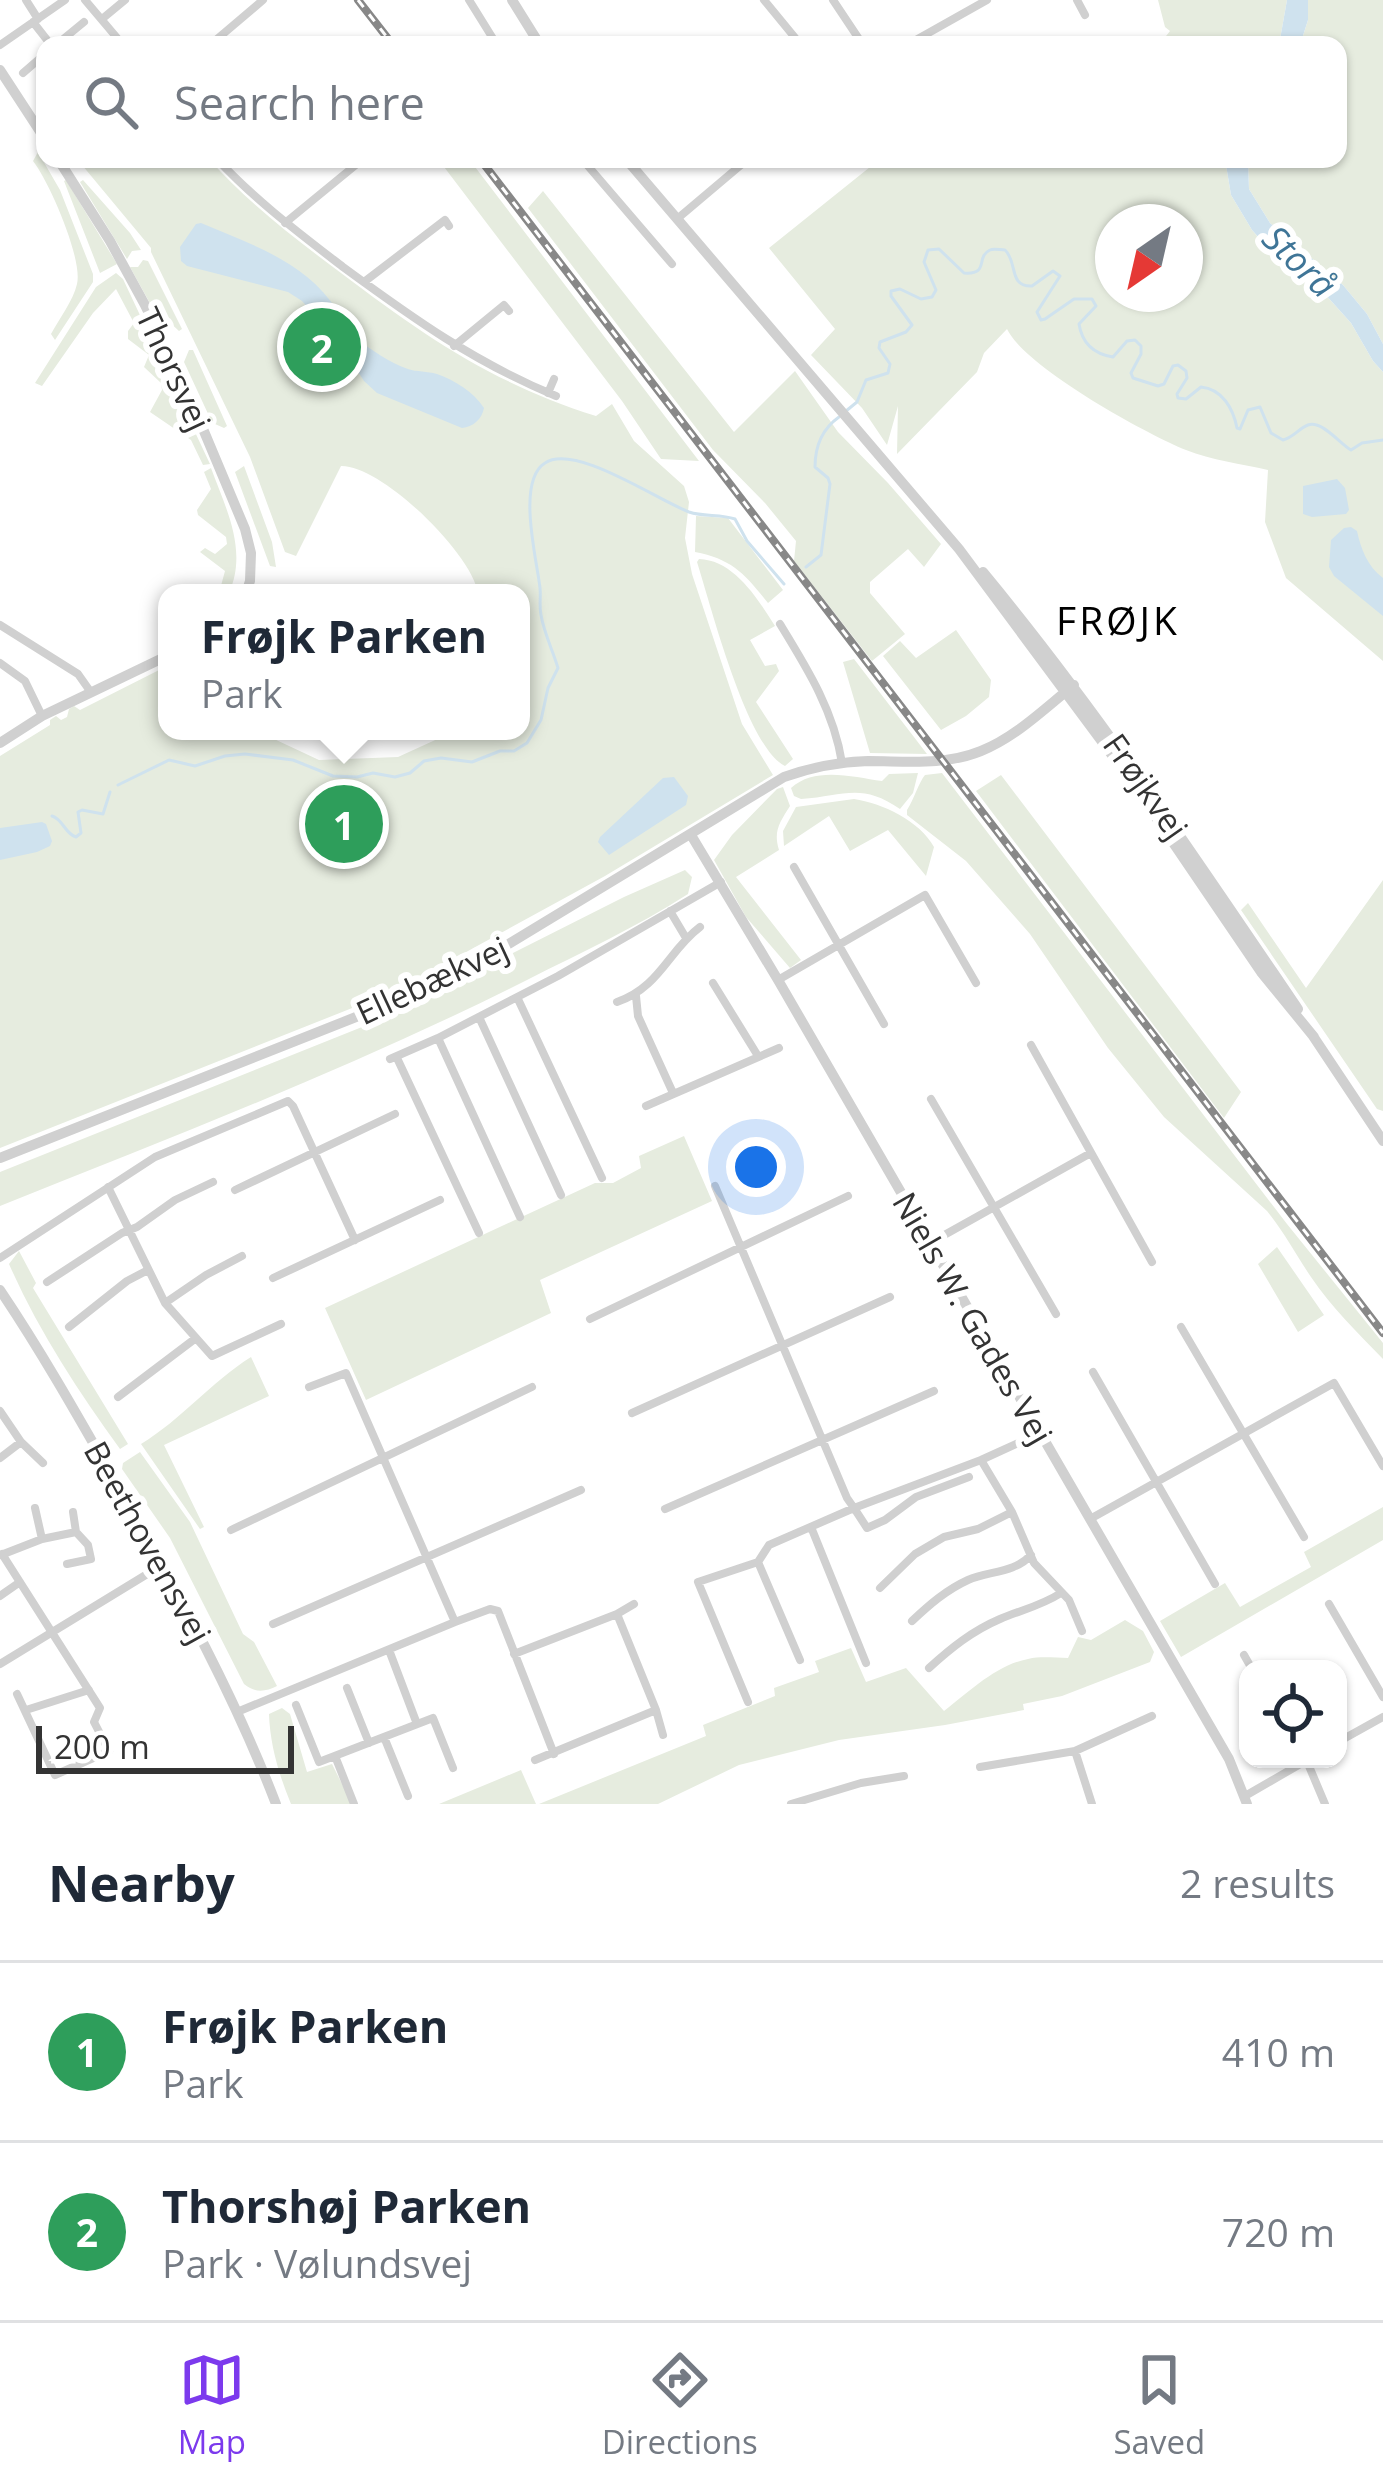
<!DOCTYPE html>
<html lang="en">
<head>
<meta charset="utf-8">
<style>
	:root { --surface:#fff; --page:#f2f2f3; --text:#1f2937; --muted:#747a83; --line:#e0e1e3; --accent:#7c3aed }
	body { margin:0; font-family:"Open Sans",sans-serif; background:var(--page); color:var(--text) }
	.controls { position:absolute; right:36px; bottom:36px; display:grid; overflow:hidden; border-radius:24px; box-shadow:0 3px 9px #0004 }
	.controls button { width:108px; height:108px; display:grid; place-items:center; padding:0; border:0; border-bottom:3px solid var(--line); background:var(--surface); color:var(--text); font:60px sans-serif }
	.compass { position:absolute; left:1095px; top:204px; width:108px; height:108px; border-radius:50%; background:var(--surface); box-shadow:0 3px 9px #0004; rotate:214deg }
	.scale { position:absolute; left:36px; bottom:30px; width:258px; box-sizing:border-box; padding-left:12px; border:6px solid #333; border-top:0; font-size:33px; line-height:42px; white-space:nowrap; color:#333; -webkit-text-stroke:9px #fff; paint-order:stroke }
	.you { position:absolute; left:756px; top:1167px; width:42px; height:42px; margin:-30px; border:9px solid #fff; border-radius:50%; background:#1a73e8; box-shadow:0 0 0 18px #1a73e833 }
	.badge { display:grid; place-items:center; width:78px; height:78px; border-radius:50%; background:var(--accent); color:#fff; font-size:39px; font-weight:700 }
	.pin { position:absolute; translate:-50% -50%; border:6px solid #fff; box-shadow:0 3px 12px #0006 }
	.popup { position:absolute; left:158px; top:584px; width:372px; height:156px; box-sizing:border-box; display:grid; place-content:center; border-radius:24px; background:var(--surface); filter:drop-shadow(0 3px 9px #0005); font-size:39px; white-space:nowrap; color:var(--muted) }
	.popup b { font-size:45px; color:var(--text) }
	.popup::after { content:''; position:absolute; left:50%; top:100%; margin-left:-24px; border:24px solid transparent; border-top-color:var(--surface) }
	.list { margin:0; padding:0; list-style:none }
	h2 { display:flex; justify-content:space-between; align-items:center; height:156px; margin:0; padding:0 48px; font-size:51px }
	h2 small { font-size:39px; font-weight:400; color:var(--muted) }
	.list li { display:grid; grid-template-columns:78px 1fr auto; gap:36px; align-items:center; box-sizing:border-box; height:180px; padding:0 48px; border-top:3px solid var(--line) }
	.list b { display:block; font-size:45px; white-space:nowrap }
	.list p { margin:0; font-size:39px; white-space:nowrap; color:var(--muted) }
	.list em { font-size:39px; font-style:normal; color:var(--muted) }
	.icon { flex:none; width:66px; height:66px; fill:none; stroke:currentColor; stroke-width:2; stroke-linecap:round; stroke-linejoin:round }
	.map { position:relative; flex:none; width:1383px; height:1804px; overflow:hidden }
	.search { position:absolute; background:var(--surface); box-shadow:0 3px 9px #0004; left:36px; right:36px; top:36px; height:132px; display:flex; align-items:center; gap:30px; box-sizing:border-box; padding:0 42px; border-radius:24px; color:var(--muted); font-size:45px }
	.sheet { height:516px; background:var(--surface) }
	nav { display:flex; justify-content:space-around; align-items:center; box-sizing:border-box; height:168px; border-top:3px solid var(--line); background:var(--surface); font-size:33px; color:var(--muted) }
	nav a { display:grid; justify-items:center; gap:6px }
	nav .on { color:var(--accent) }
	.map>svg:first-child { display:block }
</style>
</head>
<body>
<div class="map">
<svg width="1383" height="1804" viewBox="0 0 1383 1804">
	<rect width="100%" height="100%" fill="#fff"/>
	<path fill="#e6ecdf" fill-rule="evenodd" d="M1158 0H1287L1279 45H1159L1170 31 1165 27Z
		M1308 0H1383V344L1367 314 1343 285 1270 223 1249 189 1248 159H1338V45H1300L1308 20Z
		M38 152 60 190 93 274V282L55 340 51 334C59 319 73 301 77 284 83 259 49 181 33 161Z
		M77 159H209C248 203 294 238 341 273 426 337 492 383 596 416L612 404 634 441 684 486 689 502 685 538 692 574 742 724 773 775 605 876 395 991 0 1148V756L50 725V720L56 716 61 720 67 717 69 709 74 706 80 710 167 666V731H257L319 760 398 757 444 736 472 731H521V593H478C472 554 382 465 341 466L296 556 285 552 250 457 151 252V248Z
		M438 159H469L699 461 661 459 622 401Z
		M880 159H917L920 162 934 159 928 162 958 164 962 159H1225L1231 195 1252 230 1275 257 1324 293 1351 323 1373 361 1383 372V661L1286 578 1265 522 1268 470C1242 464 1211 460 1186 450 1144 433 1025 367 1007 329L984 353 977 372 897 454 898 406 887 445 862 408 811 355 835 329 769 248ZM1113 222H1185V294H1113Z
		M66 180 117 264 100 273 64 181Z
		M83 180 130 233 141 250 132 251 127 259 80 182Z
		M543 191 734 432 795 371 838 432 888 483 941 544 924 567 908 549 870 582V593L905 634 872 661 794 561 796 541 765 503 713 450 528 208Z
		M143 260 148 261 182 329 179 331 151 305 130 267H138Z
		M116 273 123 279 210 464 203 465 191 440 150 412 162 390 161 383 144 367 149 355 128 339V331L134 323 116 289 93 313 42 386 35 383 96 287Z
		M189 350H193L227 426 224 428 215 424 210 418 184 362Z
		M244 466 272 542 276 567 270 566 235 472Z
		M211 468C226 509 248 550 229 593H219L225 571 200 552 205 548 215 554 227 544 226 537 198 515 197 510 211 489 204 472Z
		M696 516 728 518 783 590 768 603C745 574 732 559 695 552Z
		M699 559C734 560 758 599 775 626L750 640 765 666 776 664 779 671 756 702 793 759 785 766C747 748 711 606 697 562Z
		M956 630 991 680 989 697 966 716 941 730 883 656 900 641 916 658Z
		M854 659 927 754 870 753 843 662Z
		M918 773 913 793 900 809C861 782 844 796 801 799L794 796 791 788C815 766 853 777 882 781L889 774Z
		M942 773 1287 1224 1383 1343V1359C1358 1333 1331 1307 1311 1277 1296 1255 1284 1232 1267 1211L1164 1117 1108 1048 1030 934 966 861 907 815V810C914 799 919 782 925 775Z
		M1001 775 1241 1092 1224 1118 976 791Z
		M783 787 790 806C780 822 773 831 779 850L736 877 801 960 790 968 746 917 714 860 732 835 777 789Z
		M854 799C882 803 920 821 934 847L926 876 888 830 850 851 829 816 784 846 783 831 796 807Z
		M685 870 692 877 688 894C637 927 582 952 527 980 356 1066 178 1135 0 1206V1172L382 1019 624 897Z
		M1383 880V1111L1377 1109 1241 910 1248 903 1306 988Z
		M684 1136 712 1201 540 1280 551 1313 366 1400 325 1308 595 1183H613L641 1168 639 1156Z
		M1277 1247 1324 1315 1298 1332 1258 1264Z
		M19 1251 36 1283 33 1288 128 1444 120 1449C78 1391 38 1330 9 1264Z
		M251 1357 269 1396 164 1445 204 1527 200 1529 141 1444C182 1419 211 1382 251 1357Z
		M140 1452 190 1522 243 1634 254 1642 277 1686C265 1692 255 1693 244 1684L170 1538 122 1469 123 1463Z
		M1383 1507V1540L1181 1657 1160 1621 1225 1583 1240 1607 1311 1567 1304 1552Z
		M1125 1620 1143 1631 1154 1652 1150 1662 1062 1696 1023 1704 1024 1710 945 1725 839 1740 739 1765 658 1804H539L706 1736 703 1725 775 1696 774 1688 819 1672 815 1661 851 1648 866 1682 906 1668 944 1711C969 1692 996 1665 1028 1659 1041 1656 1055 1658 1068 1658L1078 1637 1091 1640Z
		M282 1708 290 1714 307 1772 332 1764 352 1804H291C279 1775 270 1745 269 1714Z
		M521 1770 536 1804H439Z"/>
	<path fill="#cfe2ee" d="M1287 0H1308V20L1300 45H1279Z
		M1225 159H1248L1249 189 1270 223 1343 285 1367 314 1383 344V372L1373 361 1351 323 1324 293 1275 256 1252 230 1231 195Z
		M201 223C252 245 305 261 337 310L332 325H324L302 301 288 292 187 266 181 261 180 247 196 224Z
		M357 340C373 350 388 362 408 369 417 372 427 371 437 374 454 380 474 392 484 408 482 419 473 427 462 428L377 393 364 381 347 355 349 347Z
		M1337 479 1345 488 1349 510 1346 514 1312 517 1303 514V486Z
		M1351 527 1357 531C1361 549 1367 566 1383 578V616L1334 576 1329 567 1331 540 1344 528Z
		M674 777 688 796 686 805 609 855 598 842 600 837 663 778Z
		M42 822 46 824 52 841 50 846 37 852 0 860V828Z"/>
	<g fill="none" stroke-linecap="round" stroke-linejoin="round">
		<path stroke="#cfe2ee" stroke-width="3" d="M846 411 857 402 866 380 888 373 890 364 879 348 880 342 906 332 912 325 891 296V291L900 289 921 299 932 297 936 290 924 262 928 250 939 249 964 273C990 275 975 257 990 250 994 248 1000 250 1005 250 1018 262 1008 287 1032 286L1053 271 1060 276 1037 312 1041 320 1045 319 1074 299H1092L1096 306 1079 324C1082 343 1094 354 1113 357L1127 341 1135 340 1141 346V354L1131 373 1133 378 1158 386 1164 384 1173 366 1178 365 1186 371 1187 378 1177 394 1178 398 1186 399 1201 387C1222 389 1233 408 1237 428L1240 429 1248 410 1260 407 1271 433 1283 440C1294 437 1298 429 1308 425 1322 420 1340 444 1351 450L1362 443 1383 440
			M806 567 821 555 830 484 828 478 815 467C815 446 822 429 839 417
			M118 785 169 760 195 766 225 756 245 754 293 760 333 776 357 777 373 773 395 777 410 773 424 761 441 758 472 762 500 751H514L527 743 541 720 548 688 558 668C553 651 544 633 541 615 539 606 541 597 540 588 537 560 516 481 545 463 575 443 657 500 689 512 704 517 720 514 735 519L747 541 784 584
			M52 816C63 819 65 834 76 837L81 833 78 812 82 810 103 814 110 792"/>
		<path stroke="#d0d0d0" stroke-width="8" d="M26 0 38 19
			M85 0 123 45
			M469 0 497 45
			M764 0 801 45
			M833 0 863 45
			M1077 0 1085 15
			M102 19 125 0
			M33 22 51 45
			M0 45 65 0
			M56 45 84 22
			M210 45 263 0
			M907 45 987 0
			M23 73 45 54
			M217 159C255 200 299 233 343 267 414 319 474 362 556 396
			M582 159 672 264
			M677 219 748 159
			M285 223 363 159
			M364 282 445 220 449 226
			M454 346 504 305 509 311
			M548 393 554 379
			M780 624C807 668 834 711 842 763
			M0 625 78 674 90 691
			M0 663 25 681 42 716
			M794 867 884 1024
			M670 911 686 938
			M778 980 925 895 976 983
			M713 983 758 1056
			M636 996 638 1016 673 1093
			M517 997 602 1178
			M617 1002C660 987 668 951 700 927
			M479 1017 561 1195
			M438 1038 520 1217
			M1031 1045 1152 1262
			M397 1058 479 1233
			M390 1059 438 1038 558 976 721 882
			M931 1099 1056 1314
			M646 1106 779 1048
			M715 1186 847 1498 854 1508 981 1460 1040 1433
			M108 1187 165 1303 212 1356 281 1324
			M235 1190 395 1114
			M930 1243 1089 1154
			M0 1258 155 1157 288 1101 293 1106 355 1240
			M273 1278 440 1200
			M47 1282 122 1233 137 1227 175 1200 213 1182
			M165 1303 206 1275 242 1256
			M590 1319 848 1196
			M69 1327 127 1281 148 1270
			M1181 1327 1304 1537
			M1093 1372 1215 1584
			M118 1397 196 1338
			M0 1411 21 1442 43 1463
			M632 1413 890 1297
			M0 1458 21 1442
			M981 1460 1012 1512 1034 1563 1069 1600 1082 1631
			M35 1508 42 1539
			M665 1509 934 1391
			M1090 1519 1334 1383 1383 1466
			M811 1527 866 1663
			M231 1530 532 1387
			M2 1554 100 1708 94 1722 109 1751 55 1775 17 1694
			M1 1555 42 1539 76 1532
			M758 1562 800 1660
			M67 1564 91 1559 88 1545 76 1532 73 1512
			M880 1588 915 1554 944 1537 978 1529 1012 1512
			M0 1596 20 1582
			M1329 1604 1383 1697
			M617 1614 656 1710 663 1735
			M912 1621C929 1605 946 1590 968 1580 989 1571 1015 1573 1031 1555
			M455 1622 490 1609 498 1611 554 1754
			M273 1624 581 1490
			M389 1650 417 1724
			M514 1654 617 1614 634 1604
			M1244 1655 1252 1669
			M0 1664 162 1565
			M929 1668C951 1648 972 1631 1000 1619 1021 1610 1041 1606 1061 1593
			M347 1688 369 1743
			M748 1702 698 1582 758 1562 769 1545 854 1508 867 1528 885 1520 916 1497 969 1477
			M296 1705 319 1762 433 1718 453 1768
			M26 1710 89 1690
			M237 1712 455 1622 346 1373 309 1387
			M384 1737 408 1796
			M1338 1742 1383 1717
			M1075 1751 1092 1804
			M335 1756 354 1804
			M1306 1759 1325 1804
			M535 1760 656 1710
			M980 1767 1075 1751 1152 1716
			M1245 1796 1309 1759
			M791 1804 861 1783 904 1776"/>
		<path stroke="#d0d0d0" stroke-width="10" d="M512 0 540 45
			M0 70 45 139
			M58 159 110 241 145 305 193 405 245 529 251 553 250 581 246 593
			M626 159 959 549 1129 778 1261 972 1314 1037
			M983 572C1098 711 1197 860 1298 1009
			M0 743 42 716 167 656
			M691 835 778 980 1229 1759 1247 1804
			M1313 1036 1383 1141
			M0 1158 366 1013 507 945 784 777C812 767 838 762 868 761 906 761 944 766 981 751 1016 737 1045 708 1074 685
			M0 1290C45 1357 84 1427 124 1497 180 1597 235 1697 276 1804"/>
		<defs>
			<path id="rail" d="M358 0 393 45
				M480 159 1383 1333"/>
		</defs>
		<use href="#rail" stroke="#888" stroke-width="8"/>
		<use href="#rail" stroke="#fff" stroke-width="3" stroke-dasharray="9" stroke-linecap="butt"/>
	</g>
	<g text-anchor="middle" dominant-baseline="central" stroke-width="12" stroke-linejoin="round" paint-order="stroke">
		<g font-size="33" fill="#333" stroke="#fff">
			<text transform="translate(174 369) rotate(65)">Thorsvej</text>
			<text transform="translate(1146 786) rotate(55)">Frøjkvej</text>
			<text transform="translate(432 980) rotate(-25)">Ellebækvej</text>
			<text transform="translate(973 1318) rotate(60)">Niels W. Gades Vej</text>
			<text transform="translate(148 1542) rotate(61)">Beethovensvej</text>
		</g>
		<g font-size="36" font-style="italic" fill="#3f7597" stroke="#fff">
			<text transform="translate(1300 261) rotate(44)">Storå</text>
		</g>
		<g font-size="39" letter-spacing="3" fill="#000" stroke="#fff">
			<text x="1118" y="619">FRØJK</text>
		</g>
	</g>
</svg>
<div class="controls">
<button><svg class="icon" aria-label="locate" viewBox="0 0 24 24"><circle cx="12" cy="12" r="6"/><path d="M12 2v4M12 18v4M2 12h4M18 12h4"/></svg></button>
</div>
<svg class="compass" viewBox="-18 -18 36 36"><path d="M0-13l5 13h-10z" fill="#e53935"/><path d="M0 13l5-13h-10z" fill="#747a83"/></svg>
<div class="scale">200 m</div>
<div class="you"></div>
<div class="pin badge" style="left:344px;top:824px;background:#2e9e5b">1</div>
<div class="popup"><b>Frøjk Parken</b>Park</div>
<div class="pin badge" style="left:322px;top:347px;background:#2e9e5b">2</div>
<div class="search"><svg class="icon" aria-label="search" viewBox="0 0 24 24"><circle cx="10" cy="10" r="6"/><path d="M15 15l6 6"/></svg>Search here</div>
</div>
<section class="sheet">
<h2>Nearby<small>2 results</small></h2>
<ul class="list">
<li><span class="badge" style="background:#2e9e5b">1</span><div><b>Frøjk Parken</b><p>Park</p></div><em>410 m</em></li>
<li><span class="badge" style="background:#2e9e5b">2</span><div><b>Thorshøj Parken</b><p>Park · Vølundsvej</p></div><em>720 m</em></li>
</ul>
</section>
<nav>
<a class="on"><svg class="icon" aria-label="map" viewBox="0 0 24 24"><path d="M3 6l6-2 6 2 6-2v14l-6 2-6-2-6 2zM9 4v14M15 6v14"/></svg>Map</a>
<a><svg class="icon" aria-label="directions" viewBox="0 0 24 24"><path d="M12 3l9 9-9 9-9-9zM9 14v-3h6M13 9l2 2-2 2"/></svg>Directions</a>
<a><svg class="icon" aria-label="saved" viewBox="0 0 24 24"><path d="M7 4h10v16l-5-4-5 4z"/></svg>Saved</a>
</nav>
</body>
</html>
